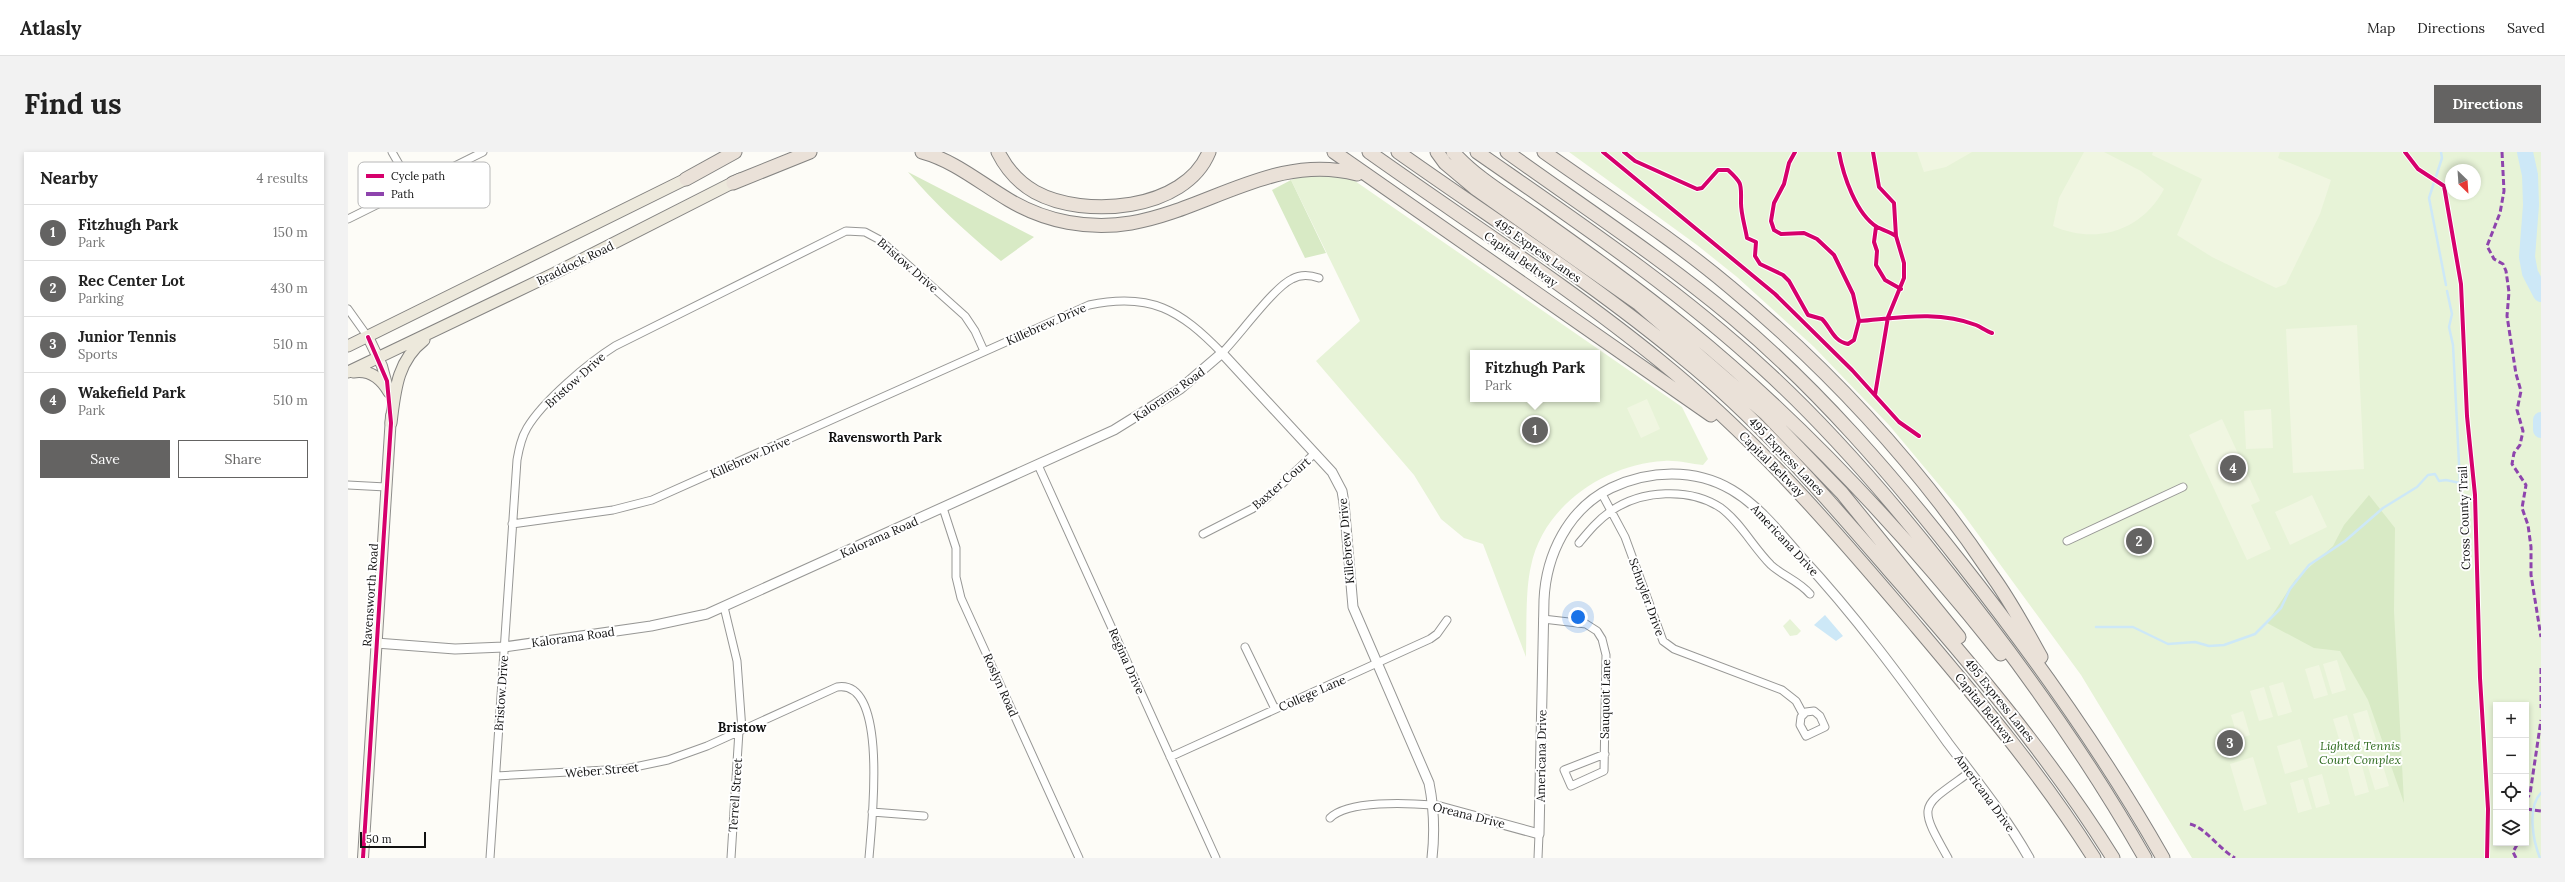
<!DOCTYPE html>
<html lang="en">
<head>
<meta charset="utf-8">
<style>
	:root { --surface:#fff; --page:#f2f2f2; --text:#222; --muted:#767676; --line:#e0e0e0; --accent:#646362 }
	body { margin:0; font-family:Lora,serif; background:var(--page); color:var(--text) }
	.controls { position:absolute; right:12px; bottom:12px; display:grid; overflow:hidden; border-radius:0px; box-shadow:0 2px 6px #0003 }
	.controls button { width:36px; height:36px; display:grid; place-items:center; padding:0; border:0; border-bottom:1px solid var(--line); background:var(--surface); color:var(--text); font:20px sans-serif }
	.compass { position:absolute; left:2097px; top:12px; width:36px; height:36px; border-radius:50%; background:var(--surface); box-shadow:0 2px 6px #0003; rotate:155deg }
	.scale { position:absolute; left:12px; bottom:10px; width:66px; box-sizing:border-box; padding-left:4px; border:2px solid #111; border-top:0; font-size:11px; line-height:14px; white-space:nowrap; color:#111; -webkit-text-stroke:3px #fff; paint-order:stroke }
	.you { position:absolute; left:1230px; top:465px; width:14px; height:14px; margin:-10px; border:3px solid #fff; border-radius:50%; background:#1a73e8; box-shadow:0 0 0 6px #1a73e833 }
	.badge { display:grid; place-items:center; width:26px; height:26px; border-radius:50%; background:var(--accent); color:#fff; font-size:13px; font-weight:700 }
	.pin { position:absolute; translate:-50% -50%; border:2px solid #fff; box-shadow:0 1px 4px #0006 }
	.popup { position:absolute; left:1122px; top:198px; width:130px; height:52px; box-sizing:border-box; display:grid; place-content:center; border-radius:0px; background:var(--surface); filter:drop-shadow(0 1px 3px #0005); font-size:13px; white-space:nowrap; color:var(--muted) }
	.popup b { font-size:15px; color:var(--text) }
	.popup::after { content:''; position:absolute; left:50%; top:100%; margin-left:-8px; border:8px solid transparent; border-top-color:var(--surface) }
	.list { margin:0; padding:0; list-style:none }
	h2 { display:flex; justify-content:space-between; align-items:center; height:52px; margin:0; padding:0 16px; font-size:17px }
	h2 small { font-size:13px; font-weight:400; color:var(--muted) }
	.list li { display:grid; grid-template-columns:26px 1fr auto; gap:12px; align-items:center; box-sizing:border-box; height:56px; padding:0 16px; border-top:1px solid var(--line) }
	.list b { display:block; font-size:15px; white-space:nowrap }
	.list p { margin:0; font-size:13px; white-space:nowrap; color:var(--muted) }
	.list em { font-size:13px; font-style:normal; color:var(--muted) }
	.actions { display:flex; gap:8px; padding:12px 16px }
	.actions a { flex:1; padding:9px 0; border:1px solid var(--accent); border-radius:0px; text-align:center; font-size:14px; color:var(--accent) }
	.actions .main { background:var(--accent); color:#fff }
	.icon { flex:none; width:22px; height:22px; fill:none; stroke:currentColor; stroke-width:2; stroke-linecap:round; stroke-linejoin:round }
	.map { position:relative; flex:none; width:2193px; height:706px; overflow:hidden; border-radius:0px }
	header { display:flex; align-items:center; gap:24px; box-sizing:border-box; height:56px; padding:0 20px; background:var(--surface); border-bottom:1px solid var(--line) }
	header strong { font-size:19px }
	nav { display:flex; gap:22px; margin-inline-start:auto; font-size:14px }
	.intro { display:flex; align-items:center; justify-content:space-between; box-sizing:border-box; height:96px; padding:0 24px }
	h1 { margin:0; font-size:28px }
	.button { padding:10px 18px; border-radius:0px; background:var(--accent); color:#fff; font-size:14px; font-weight:700 }
	main { display:flex; gap:24px; padding:0 24px }
	aside { flex:1; background:var(--surface); border-radius:0px; box-shadow:0 2px 6px #0003 }
	.map>svg:first-child { display:block }
</style>
</head>
<body>
<header>
<strong>Atlasly</strong>
<nav><a>Map</a><a>Directions</a><a>Saved</a></nav>
</header>
<div class="intro"><h1>Find us</h1><a class="button">Directions</a></div>
<main>
<aside>
<h2>Nearby<small>4 results</small></h2>
<ul class="list">
<li><span class="badge">1</span><div><b>Fitzhugh Park</b><p>Park</p></div><em>150 m</em></li>
<li><span class="badge">2</span><div><b>Rec Center Lot</b><p>Parking</p></div><em>430 m</em></li>
<li><span class="badge">3</span><div><b>Junior Tennis</b><p>Sports</p></div><em>510 m</em></li>
<li><span class="badge">4</span><div><b>Wakefield Park</b><p>Park</p></div><em>510 m</em></li>
</ul>
<div class="actions"><a class="main">Save</a><a>Share</a></div>
</aside>
<div class="map">
<svg width="2193" height="706" viewBox="0 0 2193 706">
	<rect width="100%" height="100%" fill="#fdfcf7"/>
	<path fill="#e7f3d7" fill-rule="evenodd" d="M1221 0H2193V706H1844L1733 523 1613 359 1541 273 1466 195 1389 125 1349 93ZM2103 18H2127V42H2103ZM2148 553H2178V691H2148Z
		M963 19 987 22 1007 29 1334 255 1360 307 1355 313C1343 312 1329 308 1316 309 1257 312 1195 354 1183 414 1177 439 1179 479 1178 505L1135 392 1116 386 1093 367 1066 323 968 209 1012 169 943 28ZM1125 201H1249V247H1125Z
		M1442 467 1453 479 1449 483 1442 484 1435 474Z"/>
	<path fill="#d8eac5" d="M560 20 686 85 653 109C619 81 589 54 560 20Z
		M943 28 978 101 957 106 924 38Z
		M2021 343 2047 376 2046 459 2056 651 2020 548 1992 499 1966 496 1919 471 1947 428 1985 394 1996 373Z"/>
	<path fill="#f0f6e1" d="M1569 0H1624L1598 15 1576 20Z
		M1736 0H1756L1793 19 1816 37C1794 79 1748 93 1705 74L1711 46Z
		M1805 0H1932L1930 6 1983 28 1972 62 1938 132 1928 136 1864 105 1829 83 1854 27 1804 3Z
		M2009 173 2016 317 1945 321 1938 177Z
		M1299 247 1312 277 1293 286 1279 256Z
		M1923 257 1925 296 1898 297 1896 259Z
		M1874 267 1912 349 1903 353 1923 397 1899 408 1841 283Z
		M1964 343 1979 375 1942 393 1927 360Z
		M1989 508 1998 538 1984 542 1975 512Z
		M1971 513 1980 543 1966 547 1957 517Z
		M1935 530 1944 560 1930 564 1921 534Z
		M1916 535 1925 565 1911 569 1902 539Z
		M2019 558 2028 588 2014 592 2005 562Z
		M1895 559 1902 583 1890 587 1883 563Z
		M1999 563 2008 593 1994 597 1985 567Z
		M1884 577 1891 601 1879 605 1872 581Z
		M1952 587 1960 615 1937 622 1929 594Z
		M2032 604 2041 634 2027 638 2018 608Z
		M1905 605 1919 652 1896 659 1882 612Z
		M2013 610 2021 640 2007 644 1999 614Z
		M1974 622 1982 652 1968 656 1960 626Z
		M1955 627 1964 657 1950 661 1942 631Z"/>
	<path fill="#cde8f7" d="M1477 463 1495 484 1488 489 1466 473Z"/>
	<g fill="none" stroke-linecap="round" stroke-linejoin="round">
		<path stroke="#cde8f7" stroke-width="2.5" d="M2093 0 2094 6 2081 46 2098 133
			M1748 475H1785L1820 492 1847 490 1861 494 1876 493 1907 482 1933 456 1942 437 1961 413 1997 389 2035 356 2069 335 2080 323 2087 322 2091 329 2098 328 2112 331 2105 193 2101 175 2104 162 2099 139
			M2192 706C2185 689 2179 655 2193 641"/>
		<path stroke="#cde8f7" stroke-width="16" d="M2177 0 2182 23 2183 53 2179 105 2182 121 2193 142
			M2193 268V278"/>
		<defs>
			<path id="minor" d="M44 0 64 35
				M0 67 135 0
				M0 157 20 185
				M690 313 868 706
				M0 333 38 335
				M1254 342 1277 385 1315 489 1326 497 1434 538 1448 549 1455 562
				M595 356 608 396V425L613 446 731 706
				M164 372 265 358 304 348 741 153C803 140 832 158 874 201 891 184 926 135 944 127 953 122 962 123 971 126
				M855 382 904 357 919 346 967 301
				M1719 389 1835 335
				M1231 391C1241 379 1250 368 1263 359 1293 338 1342 335 1373 356 1393 371 1405 395 1423 413 1435 424 1451 429 1462 442
				M376 455 389 509 394 578
				M1195 467 1238 472 1249 479 1254 487 1258 503 1256 619 1223 634 1216 618 1257 602
				M897 495 927 557
				M1466 559 1472 564 1477 575 1458 584 1452 573 1453 565 1458 560Z
				M822 605 1082 487 1089 482 1099 468
				M148 624 277 617 320 608 359 594 489 535C542 526 523 677 521 706
				M524 660 576 664
				M982 666C1000 648 1060 651 1085 653
				M142 706 169 308C171 297 173 286 179 276 195 249 240 211 267 194L498 79 517 80 532 88 617 164 627 179 636 199
				M383 706 391 579
				M1190 706 1191 682
				M1600 706C1569 651 1572 656 1622 620"/>
			<path id="tertiary" d="M28 491 107 497 156 495 303 474 359 462 766 278 832 237 874 201 984 320 994 339 996 351 1005 455 1081 631C1086 656 1087 680 1084 706
				M1085 653 1191 682 1196 448C1198 403 1220 357 1263 336 1301 318 1347 316 1384 338 1411 354 1432 381 1453 405 1507 463 1554 527 1600 591 1628 628 1658 665 1681 706"/>
			<path id="secondary" d="M20 185 34 214 41 240
				M15 706 43 264"/>
			<path id="primary" d="M0 194 346 23
				M0 220 207 121 392 27
				M5 220C21 217 33 226 41 240
				M43 271C47 239 49 209 76 188"/>
			<path id="motorway" d="M574 0C607 9 632 31 661 48 698 70 741 78 783 71 860 58 928 0 1009 22
				M650 0C658 16 671 31 687 40 736 67 837 59 861 0
				M986 0 1363 263
				M1021 0C1118 69 1220 134 1312 209 1406 285 1484 375 1562 467 1627 544 1692 620 1746 706
				M1050 0C1146 68 1245 131 1335 206 1412 268 1476 343 1540 417 1621 509 1700 602 1765 706
				M1089 0 1097 11 1128 37 1291 152 1417 261 1494 341 1611 485
				M1105 0C1127 25 1158 43 1185 62 1237 99 1289 136 1338 176 1455 271 1559 384 1653 502
				M1129 0C1228 69 1328 136 1416 217 1483 278 1542 347 1598 418 1671 509 1739 604 1797 706
				M1159 0C1234 54 1312 105 1384 165 1470 237 1544 323 1613 411 1687 505 1756 602 1815 706
				M1196 0C1258 44 1324 86 1382 135 1482 218 1573 317 1645 425 1663 450 1678 478 1693 505
				M338 27 387 0
				M385 31 462 0"/>
		</defs>
		<use href="#minor" stroke="#979795" stroke-width="9"/>
		<use href="#tertiary" stroke="#979795" stroke-width="11"/>
		<use href="#secondary" stroke="#8e8d8b" stroke-width="12"/>
		<use href="#primary" stroke="#858482" stroke-width="13"/>
		<use href="#motorway" stroke="#858482" stroke-width="15"/>
		<use href="#minor" stroke="#fffffe" stroke-width="7"/>
		<use href="#tertiary" stroke="#fffffe" stroke-width="9"/>
		<use href="#secondary" stroke="#f6f4eb" stroke-width="10"/>
		<use href="#primary" stroke="#ede9dc" stroke-width="11"/>
		<use href="#motorway" stroke="#eae1d8" stroke-width="13"/>
		<path stroke="#8e44ad" stroke-width="3" stroke-dasharray="6 3" stroke-linecap="butt" d="M2154 0 2156 39 2152 61 2139 94 2146 107 2155 112 2158 119 2161 140 2159 164 2168 222 2173 239 2169 258 2175 279 2172 293 2166 301 2164 312 2178 333 2174 356 2180 373 2183 395V423L2193 485
			M2193 516V556
			M2178 648 2182 642 2193 568
			M2178 657 2193 659
			M1842 672C1858 676 1871 697 1887 706
			M2168 706 2165 700 2170 691"/>
		<defs>
			<path id="cycleway" d="M1255 0 1427 142 1504 218 1551 270 1571 284
				M1276 0 1287 9 1349 37 1354 36 1370 18H1380C1395 32 1393 32 1393 51 1393 62 1397 74 1399 86L1408 90 1407 104 1412 112 1435 123 1441 129 1460 163 1474 167C1483 176 1485 189 1500 192L1506 188 1511 169 1505 142 1486 103 1469 87 1456 81 1433 82 1426 78 1423 69 1426 51 1436 32 1441 11 1447 0
				M1491 0C1495 23 1508 62 1529 75 1535 78 1542 80 1548 84L1556 111V126L1540 165 1527 243
				M1525 0 1531 35 1546 51 1548 84
				M2057 0 2070 17 2096 34 2113 132 2119 264 2127 343 2132 526 2140 657 2139 706
				M1528 75 1526 90 1529 99 1528 113 1537 128 1553 137
				M1511 169C1549 166 1590 158 1628 173 1633 175 1638 179 1644 181
				M15 706 43 271 39 229 20 185"/>
		</defs>
		<use href="#cycleway" stroke="#fff" stroke-width="6"/>
		<use href="#cycleway" stroke="#d6006c" stroke-width="4"/>
	</g>
	<g text-anchor="middle" dominant-baseline="central" stroke-width="4" stroke-linejoin="round" paint-order="stroke">
		<g font-size="12" fill="#111" stroke="#fff">
			<text transform="translate(1190 98) rotate(35)">495 Express Lanes</text>
			<text transform="translate(1173 107) rotate(35)">Capital Beltway</text>
			<text transform="translate(227 111) rotate(-26)">Braddock Road</text>
			<text transform="translate(560 113) rotate(41)">Bristow Drive</text>
			<text transform="translate(698 172) rotate(-24)">Killebrew Drive</text>
			<text transform="translate(227 228) rotate(-42)">Bristow Drive</text>
			<text transform="translate(821 242) rotate(-35)">Kalorama Road</text>
			<text transform="translate(1439 304) rotate(46)">495 Express Lanes</text>
			<text transform="translate(402 305) rotate(-24)">Killebrew Drive</text>
			<text transform="translate(1424 312) rotate(45)">Capital Beltway</text>
			<text transform="translate(933 331) rotate(-41)">Baxter Court</text>
			<text transform="translate(2116 366) rotate(-92)">Cross County Trail</text>
			<text transform="translate(531 385) rotate(-24)">Kalorama Road</text>
			<text transform="translate(1437 388) rotate(47)">Americana Drive</text>
			<text transform="translate(998 389) rotate(-95)">Killebrew Drive</text>
			<text transform="translate(22 443) rotate(-86)">Ravensworth Road</text>
			<text transform="translate(1299 445) rotate(70)">Schuyler Drive</text>
			<text transform="translate(225 485) rotate(-8)">Kalorama Road</text>
			<text transform="translate(779 509) rotate(66)">Regina Drive</text>
			<text transform="translate(653 533) rotate(66)">Roslyn Road</text>
			<text transform="translate(153 541) rotate(-86)">Bristow Drive</text>
			<text transform="translate(964 541) rotate(-24)">College Lane</text>
			<text transform="translate(1257 547) rotate(-89)">Sauquoit Lane</text>
			<text transform="translate(1652 548) rotate(51)">495 Express Lanes</text>
			<text transform="translate(1637 556) rotate(51)">Capital Beltway</text>
			<text transform="translate(1193 604) rotate(-89)">Americana Drive</text>
			<text transform="translate(254 618) rotate(-5)">Weber Street</text>
			<text transform="translate(1637 641) rotate(54)">Americana Drive</text>
			<text transform="translate(387 643) rotate(-86)">Terrell Street</text>
			<text transform="translate(1121 663) rotate(14)">Oreana Drive</text>
		</g>
		<g font-size="12" font-style="italic" fill="#2f6b1f" stroke="#fff">
			<text x="2012" y="593">Lighted Tennis<tspan x="2012" dy="14">Court Complex</tspan></text>
		</g>
		<g font-size="13" font-weight="bold" fill="#111" stroke="#fff">
			<text x="537" y="285">Ravensworth Park</text>
			<text x="394" y="575">Bristow</text>
		</g>
	</g>
	<rect x="10" y="10" width="132" height="46" rx="6" fill="#fff" stroke="#b8b8b8" stroke-width="1"/>
	<rect x="18" y="22" width="18" height="4" fill="#d6006c"/>
	<rect x="18" y="40" width="18" height="4" fill="#8e44ad"/>
	<g font-size="11" fill="#111">
		<text x="43" y="28">Cycle path</text>
		<text x="43" y="46">Path</text>
	</g>
</svg>
<div class="controls">
<button>+</button>
<button>−</button>
<button><svg class="icon" aria-label="locate" viewBox="0 0 24 24"><circle cx="12" cy="12" r="6"/><path d="M12 2v4M12 18v4M2 12h4M18 12h4"/></svg></button>
<button><svg class="icon" aria-label="layers" viewBox="0 0 24 24"><path d="M12 4l9 5-9 5-9-5zM3 14l9 5 9-5"/></svg></button>
</div>
<svg class="compass" viewBox="-18 -18 36 36"><path d="M0-13l5 13h-10z" fill="#e53935"/><path d="M0 13l5-13h-10z" fill="#767676"/></svg>
<div class="scale">50 m</div>
<div class="you"></div>
<div class="pin badge" style="left:1187px;top:278px">1</div>
<div class="popup"><b>Fitzhugh Park</b>Park</div>
<div class="pin badge" style="left:1791px;top:389px">2</div>
<div class="pin badge" style="left:1882px;top:591px">3</div>
<div class="pin badge" style="left:1885px;top:316px">4</div>
</div>
</main>
</body>
</html>
